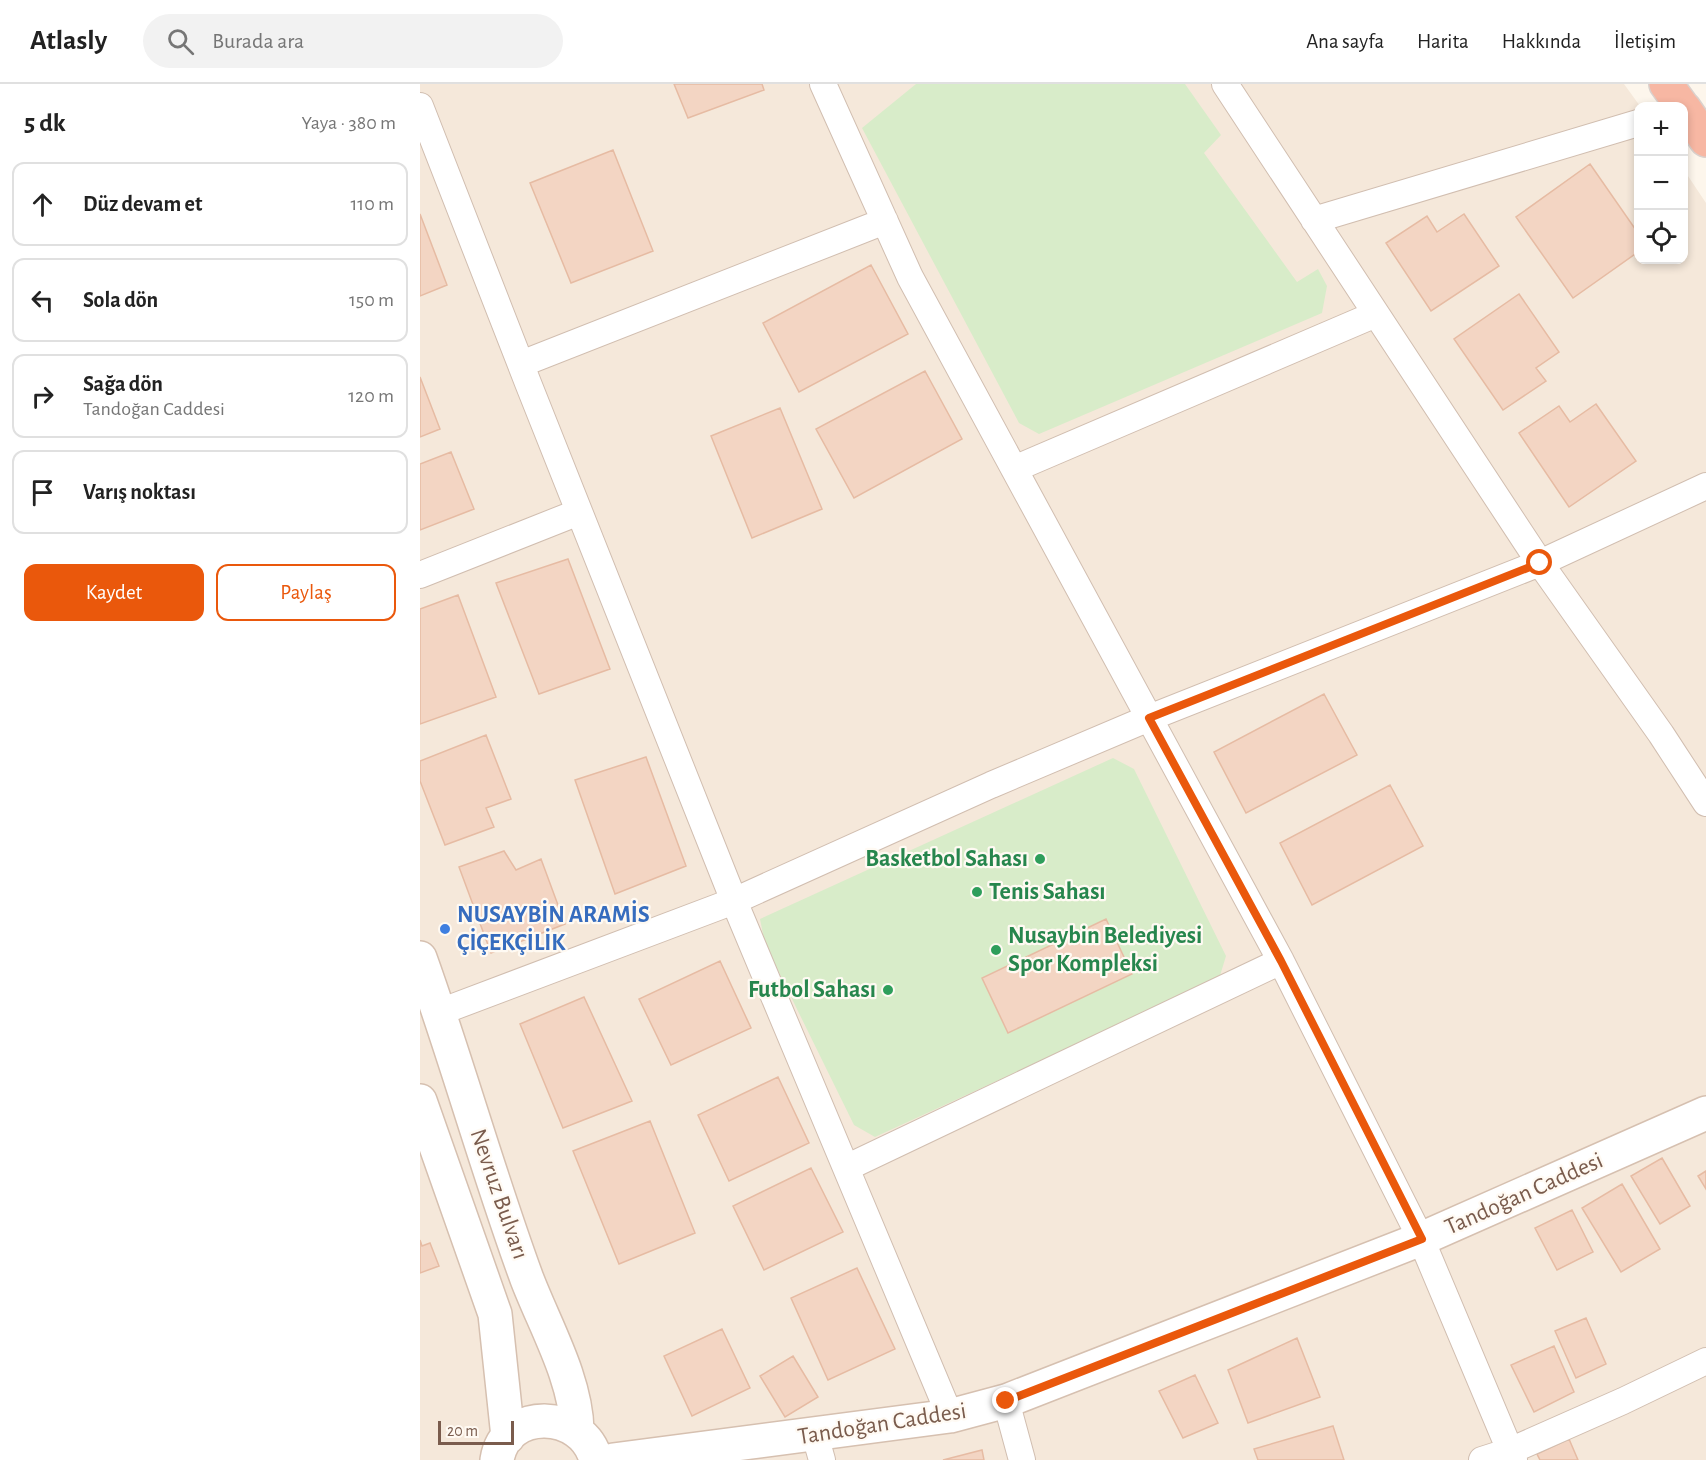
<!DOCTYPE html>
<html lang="tr">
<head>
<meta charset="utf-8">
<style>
	:root { --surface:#fff; --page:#f2f2f2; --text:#222; --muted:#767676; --line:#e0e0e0; --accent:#ea580c }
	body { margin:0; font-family:"Alegreya Sans",sans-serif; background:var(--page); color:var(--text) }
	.controls { position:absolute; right:18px; top:18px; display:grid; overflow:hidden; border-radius:12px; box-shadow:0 3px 9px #0003 }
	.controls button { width:54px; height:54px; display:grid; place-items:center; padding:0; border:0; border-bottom:2px solid var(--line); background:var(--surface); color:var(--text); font:30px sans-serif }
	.scale { position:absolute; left:18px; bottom:15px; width:76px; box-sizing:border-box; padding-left:6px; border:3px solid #7a5c4d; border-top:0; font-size:16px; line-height:21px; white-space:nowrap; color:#7a5c4d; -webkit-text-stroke:4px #fffaf3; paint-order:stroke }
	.stop { position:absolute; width:18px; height:18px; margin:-14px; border:4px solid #ea580c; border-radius:50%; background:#fff }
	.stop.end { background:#ea580c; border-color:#fff; box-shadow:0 2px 6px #0008 }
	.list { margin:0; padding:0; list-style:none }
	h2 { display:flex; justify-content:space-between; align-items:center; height:78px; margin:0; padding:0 24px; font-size:26px }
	h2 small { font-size:20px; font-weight:400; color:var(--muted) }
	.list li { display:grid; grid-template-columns:39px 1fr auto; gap:18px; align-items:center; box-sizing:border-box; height:84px; margin:0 12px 12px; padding:0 12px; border:2px solid var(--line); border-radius:12px }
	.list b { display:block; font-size:22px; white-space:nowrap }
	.list p { margin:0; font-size:20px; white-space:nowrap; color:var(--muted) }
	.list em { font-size:20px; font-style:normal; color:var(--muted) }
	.actions { display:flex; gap:12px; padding:18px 24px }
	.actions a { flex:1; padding:14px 0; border:2px solid var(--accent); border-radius:12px; text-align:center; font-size:21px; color:var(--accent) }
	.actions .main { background:var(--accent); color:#fff }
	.icon { flex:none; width:33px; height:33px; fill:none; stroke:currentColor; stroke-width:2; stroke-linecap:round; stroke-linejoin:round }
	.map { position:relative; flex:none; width:1286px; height:1376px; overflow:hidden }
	header { display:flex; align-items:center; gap:36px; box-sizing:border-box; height:84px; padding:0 30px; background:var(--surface); border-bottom:2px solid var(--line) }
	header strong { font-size:28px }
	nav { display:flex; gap:33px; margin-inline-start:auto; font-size:21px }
	.search { width:420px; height:54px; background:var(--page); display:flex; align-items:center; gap:15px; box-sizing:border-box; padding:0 21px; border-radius:33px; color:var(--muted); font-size:22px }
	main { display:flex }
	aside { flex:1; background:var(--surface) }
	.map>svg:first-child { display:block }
</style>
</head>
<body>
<header>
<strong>Atlasly</strong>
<div class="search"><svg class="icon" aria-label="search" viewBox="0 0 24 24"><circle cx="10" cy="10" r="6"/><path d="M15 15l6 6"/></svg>Burada ara</div>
<nav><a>Ana sayfa</a><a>Harita</a><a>Hakkında</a><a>İletişim</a></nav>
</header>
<main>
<aside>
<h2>5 dk<small>Yaya · 380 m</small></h2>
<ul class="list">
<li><svg class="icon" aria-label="ahead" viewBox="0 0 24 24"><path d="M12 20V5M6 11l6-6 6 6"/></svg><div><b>Düz devam et</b></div><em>110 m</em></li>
<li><svg class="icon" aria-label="left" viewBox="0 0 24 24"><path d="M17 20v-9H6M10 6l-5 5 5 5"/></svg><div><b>Sola dön</b></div><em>150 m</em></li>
<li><svg class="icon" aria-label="right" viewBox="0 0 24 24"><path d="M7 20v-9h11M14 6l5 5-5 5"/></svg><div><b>Sağa dön</b><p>Tandoğan Caddesi</p></div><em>120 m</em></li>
<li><svg class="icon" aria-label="arrive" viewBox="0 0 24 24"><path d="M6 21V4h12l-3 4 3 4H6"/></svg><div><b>Varış noktası</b></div></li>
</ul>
<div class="actions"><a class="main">Kaydet</a><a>Paylaş</a></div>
</aside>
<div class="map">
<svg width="1286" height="1376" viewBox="0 0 1286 1376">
	<rect width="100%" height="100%" fill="#fdf6ec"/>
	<path fill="#f5e8da" d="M0 0H1204L1220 22 1218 176H1264V86L1286 119V1376H0Z"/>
	<path fill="#d8ecc9" d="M496 0H765L801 51 784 69 877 198 898 185 907 202 902 229 619 350 599 339 442 44Z
		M693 674 714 685 806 872 799 895 455 1053 434 1041 345 860 340 835Z"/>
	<path fill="#f3d5c3" stroke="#e6bba3" stroke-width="1.5" d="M254 0H342L344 6 268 34Z
		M193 66 233 167 151 199 110 99Z
		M1170 80 1218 149V168L1153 214 1096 133Z
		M0 130 27 201 0 212Z
		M1044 130 1079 182 1011 227 966 159 1007 132 1017 148Z
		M451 181 488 250 379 308 343 239Z
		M1099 210 1139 268 1116 284 1126 297 1083 326 1034 255Z
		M505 287 542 355 434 414 396 345Z
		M0 293 20 345 0 353Z
		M1176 320 1216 377 1149 423 1099 349 1139 322 1150 338Z
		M360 324 402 425 332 454 291 352Z
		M31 368 54 425 0 446V380Z
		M148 475 190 585 119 610 76 499Z
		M38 511 76 613 0 640V525Z
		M904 610 937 671 826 729 794 668Z
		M66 651 91 715 66 724 74 743 25 761 0 697V677Z
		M226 673 266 782 195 810 155 696Z
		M970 701 1003 762 892 821 860 759Z
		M84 767 96 786 121 775 145 840 71 869 39 783Z
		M686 835 712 890 588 949 562 894Z
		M300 877 331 944 251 981 219 915Z
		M164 913 212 1017 143 1044 100 940Z
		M358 993 389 1059 309 1097 278 1031Z
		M230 1037 275 1149 199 1180 153 1067Z
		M1242 1074 1270 1122 1240 1140 1211 1092Z
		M391 1084 423 1148 344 1186 313 1122Z
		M1286 1087V1105L1278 1092Z
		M1202 1100 1240 1165 1201 1188 1162 1124Z
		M1152 1126 1173 1168 1137 1186 1115 1144Z
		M0 1156 2 1162 10 1159 19 1182 0 1189Z
		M437 1184 475 1265 408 1296 371 1214Z
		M1166 1234 1186 1280 1156 1294 1135 1247Z
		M302 1245 330 1304 272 1332 244 1272Z
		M877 1254 900 1313 828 1339 808 1286Z
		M1134 1262 1154 1308 1114 1328 1091 1281Z
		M373 1272 398 1313 365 1333 340 1292Z
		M775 1291 798 1339 763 1354 739 1307Z
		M913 1342 924 1376H838L834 1365Z
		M1149 1355 1158 1376H1120L1117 1370Z
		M562 1366 564 1376H523Z"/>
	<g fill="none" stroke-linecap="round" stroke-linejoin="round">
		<defs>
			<path id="street" d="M403 0 490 193 861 877 1001 1155 1094 1376
				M805 0 1120 479 1241 650 1286 719
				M0 22 108 299 314 817 530 1332
				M894 136 1218 39
				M101 280 465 137
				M594 385 956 230
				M0 491 159 428
				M20 928 314 817 571 701 729 634 1120 479 1286 402
				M426 1084 861 877
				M586 1317 602 1376
				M395 1351 402 1376
				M1062 1376 1090 1367 1203 1317 1286 1277"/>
			<path id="secondary" d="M0 874C38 980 68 1089 107 1195 125 1242 156 1295 157 1346
				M0 1017 75 1230 88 1353
				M77 1376C85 1323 163 1325 176 1376
				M193 1376 530 1332 586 1317 1001 1155 1286 1029"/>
			<path id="highway" d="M1246 0 1262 22
				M1264 24 1286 56"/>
		</defs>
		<use href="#street" stroke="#d1beb0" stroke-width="28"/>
		<use href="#secondary" stroke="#d6c0b0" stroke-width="36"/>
		<use href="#highway" stroke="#dad1cd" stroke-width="36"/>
		<use href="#street" stroke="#fff" stroke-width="26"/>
		<use href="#secondary" stroke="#fff" stroke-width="33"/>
		<use href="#highway" stroke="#f7b7a3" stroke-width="33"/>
	</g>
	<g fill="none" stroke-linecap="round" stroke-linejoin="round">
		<path stroke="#ea580c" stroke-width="8" d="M586 1317 1002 1155 861 877 729 634 1120 479"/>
	</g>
	<g fill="#2e9e5b" stroke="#fffaf3" stroke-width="2">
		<circle cx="620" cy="775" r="6"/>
		<circle cx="557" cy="808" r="6"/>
		<circle cx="576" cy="866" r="6"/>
		<circle cx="468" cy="906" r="6"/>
	</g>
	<circle fill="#3f7fe0" stroke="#fffaf3" stroke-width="2" cx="25" cy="845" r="6"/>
	<g text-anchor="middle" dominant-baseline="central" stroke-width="4.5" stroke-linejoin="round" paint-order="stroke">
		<g font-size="24" font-weight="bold" fill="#27864d" stroke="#fffaf3" text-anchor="end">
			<text x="608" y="775">Basketbol Sahası</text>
			<text x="569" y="808" text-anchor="start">Tenis Sahası</text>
			<text x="588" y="852" text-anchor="start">Nusaybin Belediyesi<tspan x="588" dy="28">Spor Kompleksi</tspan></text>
			<text x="456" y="906">Futbol Sahası</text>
		</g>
		<g font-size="24" font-weight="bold" fill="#366cbe" stroke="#fffaf3" text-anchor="start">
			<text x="37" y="831">NUSAYBİN ARAMİS<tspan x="37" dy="28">ÇİÇEKÇİLİK</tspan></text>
		</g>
		<g font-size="24" fill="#7a5c4d" stroke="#fffaf3">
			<text transform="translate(79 1110) rotate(71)">Nevruz Bulvarı</text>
			<text transform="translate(1104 1110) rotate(-24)">Tandoğan Caddesi</text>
			<text transform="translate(462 1340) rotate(-9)">Tandoğan Caddesi</text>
		</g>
	</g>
</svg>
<div class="controls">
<button>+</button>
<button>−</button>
<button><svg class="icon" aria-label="locate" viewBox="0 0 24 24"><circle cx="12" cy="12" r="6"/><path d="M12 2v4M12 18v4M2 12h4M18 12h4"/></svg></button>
</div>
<div class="scale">20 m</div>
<div class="stop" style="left:1120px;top:479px"></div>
<div class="stop end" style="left:586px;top:1317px"></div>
</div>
</main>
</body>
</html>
